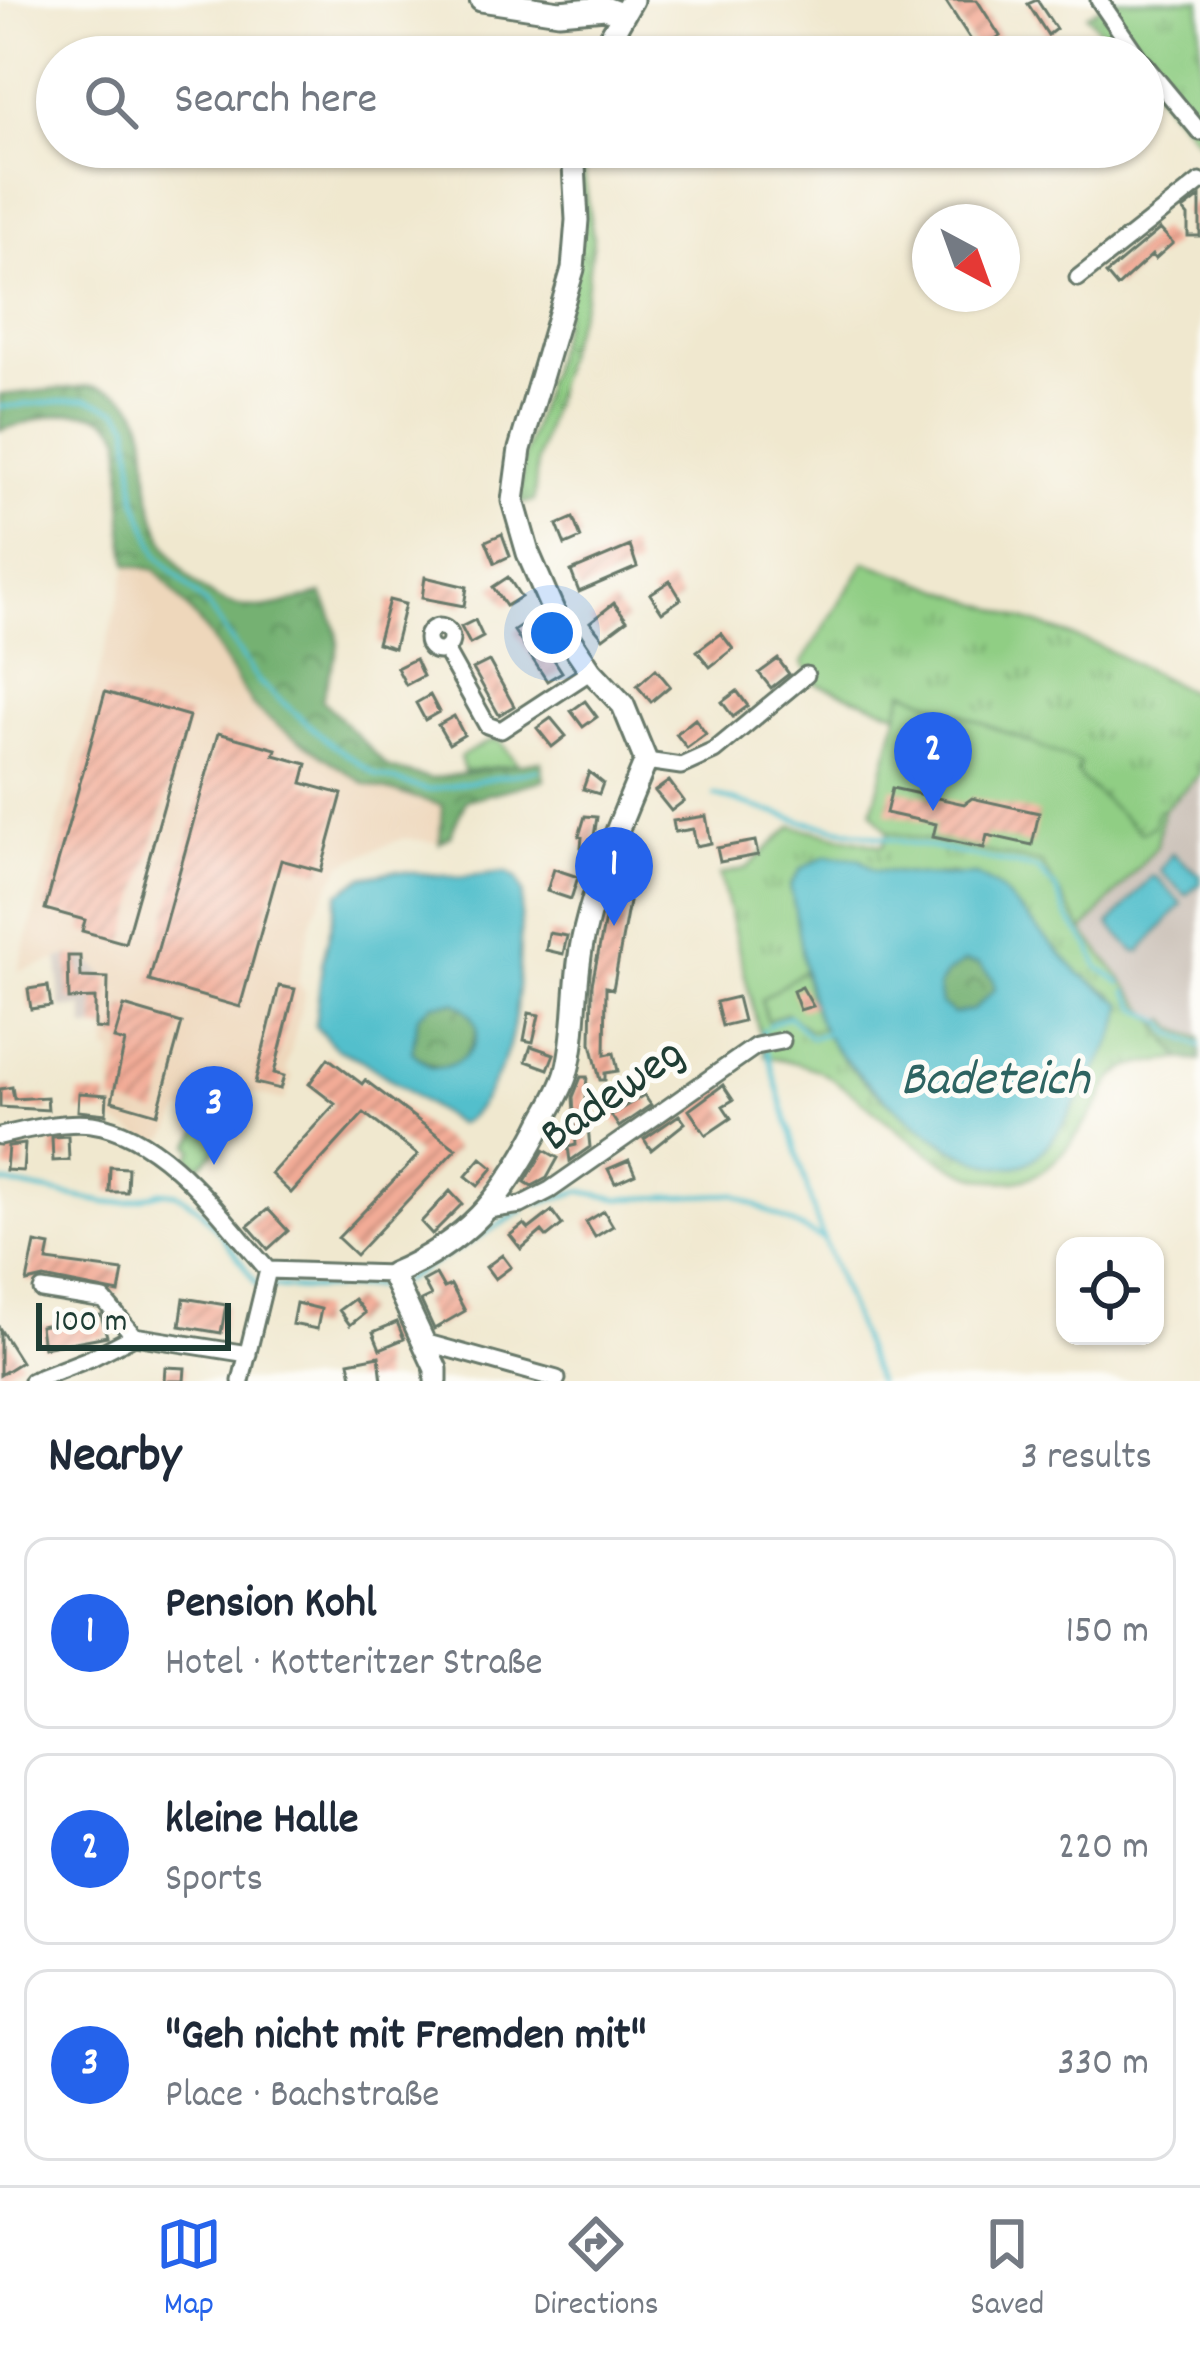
<!DOCTYPE html>
<html lang="en">
<head>
<meta charset="utf-8">
<style>
	:root { --surface:#fff; --page:#f6f6f7; --text:#1f2937; --muted:#747a83; --line:#e0e1e3; --accent:#2563eb }
	body { margin:0; font-family:Dekko,sans-serif; background:var(--page); color:var(--text) }
	.controls { position:absolute; right:36px; bottom:36px; display:grid; overflow:hidden; border-radius:24px; box-shadow:0 3px 9px #0004 }
	.controls button { width:108px; height:108px; display:grid; place-items:center; padding:0; border:0; border-bottom:3px solid var(--line); background:var(--surface); color:var(--text); font:60px sans-serif }
	.compass { position:absolute; left:912px; top:204px; width:108px; height:108px; border-radius:50%; background:var(--surface); box-shadow:0 3px 9px #0004; rotate:139deg }
	.scale { position:absolute; left:36px; bottom:30px; width:195px; box-sizing:border-box; padding-left:12px; border:6px solid #1f3d34; border-top:0; font-size:33px; line-height:42px; white-space:nowrap; color:#1f3d34; -webkit-text-stroke:9px #fdfcf7; paint-order:stroke }
	.you { position:absolute; left:552px; top:633px; width:42px; height:42px; margin:-30px; border:9px solid #fff; border-radius:50%; background:#1a73e8; box-shadow:0 0 0 18px #1a73e833 }
	.badge { display:grid; place-items:center; width:78px; height:78px; border-radius:50%; background:var(--accent); color:#fff; font-size:39px; font-weight:700 }
	.pin { position:absolute; translate:-50% -99px; filter:drop-shadow(0 3px 6px #0008) }
	.pin::after { content:''; position:absolute; top:63px; width:42px; height:36px; background:inherit; clip-path:polygon(0 0,100% 0,50% 100%) }
	.list { margin:0; padding:0; list-style:none }
	h2 { display:flex; justify-content:space-between; align-items:center; height:156px; margin:0; padding:0 48px; font-size:51px }
	h2 small { font-size:39px; font-weight:400; color:var(--muted) }
	.list li { display:grid; grid-template-columns:78px 1fr auto; gap:36px; align-items:center; box-sizing:border-box; height:192px; margin:0 24px 24px; padding:0 24px; border:3px solid var(--line); border-radius:24px }
	.list b { display:block; font-size:45px; white-space:nowrap }
	.list p { margin:0; font-size:39px; white-space:nowrap; color:var(--muted) }
	.list em { font-size:39px; font-style:normal; color:var(--muted) }
	.icon { flex:none; width:66px; height:66px; fill:none; stroke:currentColor; stroke-width:2; stroke-linecap:round; stroke-linejoin:round }
	.map { position:relative; flex:none; width:1200px; height:1381px; overflow:hidden }
	.search { position:absolute; background:var(--surface); box-shadow:0 3px 9px #0004; left:36px; right:36px; top:36px; height:132px; display:flex; align-items:center; gap:30px; box-sizing:border-box; padding:0 42px; border-radius:66px; color:var(--muted); font-size:45px }
	.sheet { height:804px; background:var(--surface) }
	nav { display:flex; justify-content:space-around; align-items:center; box-sizing:border-box; height:168px; border-top:3px solid var(--line); background:var(--surface); font-size:33px; color:var(--muted) }
	nav a { display:grid; justify-items:center; gap:6px }
	nav .on { color:var(--accent) }
	.map>svg:first-child { display:block }
</style>
</head>
<body>
<div class="map">
<svg width="1200" height="1381" viewBox="0 0 1200 1381">
	<defs>
		<pattern id="grass-tufts" width="24" height="20" patternUnits="userSpaceOnUse" patternTransform="scale(3)"><rect width="24" height="20" fill="#90ce84"/><path d="M3 7l-1-3M5 7V3M7 7l1-3M15 17l-1-3M17 17v-4M19 17l1-3" fill="none" stroke="#75a86d"/></pattern>
		<pattern id="forest-crowns" width="20" height="18" patternUnits="userSpaceOnUse" patternTransform="scale(3)"><rect width="20" height="18" fill="#74b172"/><path d="M2 6a3 3 0 1 1 6 0M12 15a3 3 0 1 1 6 0" fill="none" stroke="#5f915e"/></pattern>
		<pattern id="building-hatch" width="6" height="6" patternUnits="userSpaceOnUse" patternTransform="scale(3)"><rect width="6" height="6" fill="#f3ac97"/><path d="M-1 1l2-2M0 6l6-6M5 7l2-2" fill="none" stroke="#c48d7c"/></pattern>
	</defs>
	<rect width="100%" height="100%" fill="#fdfcf7"/>
	<filter id="ink" filterUnits="userSpaceOnUse"><feTurbulence type="fractalNoise" baseFrequency=".00833" numOctaves="2"/><feDisplacementMap in="SourceGraphic" scale="24" xChannelSelector="R" yChannelSelector="G"/><feConvolveMatrix kernelMatrix="1 2 1 2 8 2 1 2 1" color-interpolation-filters="sRGB"/></filter>
	<filter id="wash" filterUnits="userSpaceOnUse"><feTurbulence type="fractalNoise" baseFrequency=".004" numOctaves="4" result="noise"/><feDisplacementMap in="SourceGraphic" scale="48" xChannelSelector="R" yChannelSelector="G"/><feGaussianBlur stdDeviation="2.7" result="paint"/><feColorMatrix in="noise" values="0 0 0 0 0 0 0 0 0 0 0 0 0 0 0 0 0 1.4 0 .05"/><feComposite in="paint" operator="in"/></filter>
	<g filter="url(#wash)">
		<rect width="100%" height="100%" fill="#f0e8cf"/>
		<path fill="#eed7bb" d="M128 564 156 570 207 632 365 784 443 805 440 843 403 838 342 864 313 915 298 981 305 993 286 1070 293 1077 284 1101 209 1083 193 1117 182 1110 167 1137 155 1143 110 1120 113 1052 107 1051V977L67 956 18 972Z"/>
		<path fill="#ccc2b9" d="M1200 774V875L1177 854 1191 894 1200 884V1038L1176 1029 1168 1020 1159 1027 1083 931 1156 846 1163 810Z
			M68 956H83L108 978 107 1029 85 1028 83 1007 61 1008 58 959Z"/>
		<path fill="url(#grass-tufts)" stroke="#58865c" stroke-width="3" fill-rule="evenodd" d="M1111 0H1200V144L1143 79V57H1124L1087 15Z
			M581 147H588L584 176 593 238 585 298 566 348 537 462 534 501 520 504 524 457 565 316Z
			M865 562 1099 646 1200 697V774L1163 810 1157 811 1155 826 1141 833 1082 780 1077 771 1080 764 904 692 897 713 815 683 802 663Z
			M792 826 883 846 888 832 1041 863 1083 931 1175 1045 1181 1059C1162 1062 1133 1062 1118 1074 1109 1080 1104 1095 1098 1105 1082 1129 1056 1169 1028 1178 955 1202 875 1100 819 1071 802 1063 783 1060 765 1056L720 875 747 868ZM860 859 872 870 930 876 950 873 1000 889 1079 974 1112 994 1124 1008 1085 1087 1007 1166C952 1154 848 1083 825 1030 806 984 802 935 790 886Z"/>
		<path fill="url(#forest-crowns)" stroke="#4a7753" stroke-width="3" d="M90 386C107 389 121 391 132 404 152 426 145 468 150 496 160 549 197 609 258 608 278 608 302 598 322 594 350 653 335 644 322 700L389 768 431 779 541 761 544 780 466 800 450 836 440 843 442 805 365 784 282 729 253 706 207 632 156 570 128 564 123 532 122 437C100 393 37 421 0 430V395Z
			M964 962 979 964 993 979 995 989 973 1010 953 1014 941 1005 938 987 947 973Z
			M455 1002 470 1010 478 1025C468 1066 447 1082 412 1052L418 1015 433 1003Z
			M1167 1019 1176 1029 1200 1038V1061L1181 1059 1159 1027Z"/>
		<path fill="#90ce84" stroke="#58865c" stroke-width="3" d="M904 691 1080 763 1077 772 1082 780 1141 833 1154 826 1157 811 1163 810 1157 846 1083 931 1041 863 888 832 872 812Z
			M491 740 500 741 518 764 464 771 460 757Z
			M803 971 823 1028 810 1031 787 1013 767 1021 761 1000Z
			M202 1126 217 1149 199 1167 189 1157 194 1149 190 1145Z"/>
		<path fill="#52bfcc" stroke="#387e80" stroke-width="3" fill-rule="evenodd" d="M1172 853 1200 875V884L1186 895 1160 871Z
			M826 856 860 859 873 870 929 876 976 875 1000 889 1079 973 1123 1004C1121 1033 1096 1069 1081 1095 1068 1116 1047 1156 1022 1165 969 1183 855 1078 828 1038 802 998 801 931 790 886L801 869ZM964 962 979 964 993 979 995 989 973 1010 953 1014 941 1004 938 987 947 973Z
			M395 871 459 877 506 872 517 879 523 893C518 938 521 995 511 1037 506 1061 481 1117 457 1124L360 1059 338 1050 315 1026 322 965 339 893 363 877ZM455 1002C497 1024 472 1069 431 1068L412 1052 418 1016 433 1004Z
			M1151 877H1156L1182 904 1140 952H1135L1109 925Z"/>
		<g fill="none" stroke-linecap="round" stroke-linejoin="round">
			<path stroke="#52bfcc" stroke-width="4.5" d="M0 407 87 399 118 410 129 423 136 499 158 556 210 609 259 682 330 743 376 775 428 790 538 770
				M715 795 802 821 1037 869 1055 888 1068 918 1090 947 1098 967 1121 983
				M1127 991 1138 1008 1163 1022 1171 1032 1200 1046
				M768 1026 789 1016 811 1038 826 1033
				M763 1030V1034
				M767 1051 816 1219 877 1381
				M0 1182 108 1203 129 1202 161 1192 178 1194 198 1208 224 1238 257 1285 303 1289 387 1286
				M538 1204 580 1191 619 1199 734 1194 824 1240
				M403 1281 523 1211"/>
		</g>
		<g id="blocks">
			<path fill="url(#building-hatch)" d="M945 0H977L1000 36 978 51Z
				M1037 0 1056 29 1048 35 1028 4Z
				M1200 197V236H1188V216L1183 210Z
				M1160 229 1173 243 1155 259 1152 255 1117 287 1106 274Z
				M573 518 581 538 565 545 557 525Z
				M502 534 510 556 495 563 486 541Z
				M630 546 637 567 579 592 571 571Z
				M425 577 467 587 464 606 422 598Z
				M508 577 521 597 506 606 493 587Z
				M670 581 681 599 662 612 650 594Z
				M389 600 405 604 394 648 377 643Z
				M614 603 627 620 603 638 590 622Z
				M475 620 483 637 470 644 461 627Z
				M529 621 562 672 547 681 514 631Z
				M721 633 733 649 710 667 697 651Z
				M415 659 423 676 406 685 397 668Z
				M778 659 789 674 771 688 759 673Z
				M489 661 514 706 499 715 473 669Z
				M656 669 670 686 651 702 637 686Z
				M737 691 748 706 733 717 722 702Z
				M105 692 189 716 125 943 82 931 85 920 45 909Z
				M430 695 439 712 425 720 416 703Z
				M585 701 597 717 583 727 571 711Z
				M454 716 464 735 449 744 438 725Z
				M551 718 566 736 552 747 537 728Z
				M695 719 706 734 687 748 676 734Z
				M218 733 276 749 274 755 307 764 302 783 342 794 321 871 281 860 240 1007 149 981Z
				M589 772 603 783 599 794 583 789Z
				M669 781 684 801 671 811 655 791Z
				M892 788 964 804 972 798 1039 813 1032 845 987 835 984 848 933 837 936 824 886 813Z
				M585 816 597 817 592 849 581 847 582 837 579 836Z
				M706 816 711 843 696 846 693 829 675 832 673 821Z
				M755 841 758 855 720 862 717 848Z
				M625 854 639 856 634 884 615 880Z
				M554 869 578 877 571 899 547 891Z
				M609 899 629 902 613 989 606 987 605 1055 614 1053 618 1071 605 1073V1080H600L591 1043 592 984Z
				M549 933 567 936 563 954 546 950Z
				M68 956H80L81 977 108 978 107 1029 95 1028V998L69 999Z
				M48 986 51 1006 31 1009 28 989Z
				M279 986 295 989 274 1073 284 1076 280 1089 255 1083Z
				M802 987 813 1006 800 1010 793 991Z
				M737 997 743 1021 722 1026 716 1002Z
				M124 1006 182 1023 157 1114 112 1101 125 1042 114 1039Z
				M529 1013 539 1015 533 1042 524 1040Z
				M531 1046 554 1054 548 1069 526 1061Z
				M328 1058 362 1084 365 1080 456 1149 356 1255 338 1238 418 1155 364 1113 291 1193 271 1174 335 1104 309 1084Z
				M581 1077H587L585 1100 590 1147 570 1161 568 1147 576 1145 573 1097Z
				M723 1085 733 1100 723 1106 731 1118 706 1135 689 1110Z
				M12 1087 14 1099 47 1097 48 1110 0 1107V1089Z
				M79 1093 107 1095 106 1114 78 1111Z
				M644 1095 651 1105 619 1127 611 1115Z
				M679 1115 685 1123 651 1150 644 1139Z
				M68 1136 69 1160 53 1161 52 1137Z
				M25 1144 23 1171 6 1170 8 1146Z
				M544 1150 558 1158 547 1178 532 1186 525 1182Z
				M481 1158 493 1168 478 1186 466 1176Z
				M629 1160 635 1174 615 1183 608 1169Z
				M110 1167 128 1168 127 1192H109Z
				M450 1191 462 1204 432 1234 421 1222Z
				M268 1209 288 1231 268 1249 248 1226Z
				M552 1211 562 1225 547 1237 542 1231 521 1249 510 1235 524 1224 529 1229Z
				M604 1211 613 1226 595 1237 586 1222Z
				M35 1243 50 1246 47 1261 123 1271 119 1293 44 1278 27 1282Z
				M502 1255 511 1267 495 1279 486 1267Z
				M436 1274 444 1288 451 1285 465 1311 434 1329 421 1301 431 1296 423 1281Z
				M184 1298 226 1305 221 1333 180 1326Z
				M354 1299 365 1313 350 1325 339 1310Z
				M296 1303 321 1309 317 1329 292 1324Z
				M101 1315 107 1336 43 1348 40 1326Z
				M397 1322 404 1339 380 1349 373 1332Z
				M0 1329 21 1362 0 1375Z
				M379 1356 382 1381H353L349 1362Z
				M165 1367 185 1368 184 1381H164Z"/>
		</g>
	</g>
	<g filter="url(#ink)">
		<use href="#blocks" fill-opacity="0" stroke="#68796a" stroke-width="3"/>
		<g fill="none" stroke-linecap="round" stroke-linejoin="round">
			<defs>
				<path id="street" d="M1099 0 1138 57
					M1143 63 1200 132
					M1078 278 1200 182
					M427 639a12 12 0 1 1 24 0a12 12 0 1 1-24 0Z
					M445 650 487 725 501 730 591 671
					M646 761 681 766 714 751 806 675
					M0 1136C28 1129 63 1121 92 1124 166 1135 222 1219 268 1270L392 1274
					M488 1210 521 1205 550 1190 756 1046 782 1041
					M42 1290 104 1300 134 1336
					M134 1336 248 1354
					M424 1342 557 1379
					M32 1381 91 1358 134 1336
					M241 1381 268 1270"/>
				<path id="secondary" d="M481 0 559 12 605 8 621 14
					M599 57 632 0
					M436 1381V1369L392 1274C467 1242 502 1199 539 1129 548 1110 562 1091 567 1071 578 1027 573 979 584 934 598 874 622 818 646 761L623 705 591 671 558 622 528 553 513 501 520 449 573 269 577 220 573 147"/>
			</defs>
			<use href="#street" stroke="#68796a" stroke-width="21"/>
			<use href="#secondary" stroke="#68796a" stroke-width="27"/>
			<use href="#street" stroke="#fff" stroke-width="15"/>
			<use href="#secondary" stroke="#fff" stroke-width="21"/>
		</g>
	</g>
	<g text-anchor="middle" dominant-baseline="central" stroke-width="10" stroke-linejoin="round" paint-order="stroke">
		<g font-size="48" fill="#1f3d34" stroke="#fdfcf7">
			<text transform="translate(614 1097) rotate(-35)">Badeweg</text>
		</g>
		<g font-size="51" font-style="italic" fill="#2e6462" stroke="#fdfcf7">
			<text x="995" y="1083">Badeteich</text>
		</g>
	</g>
</svg>
<div class="controls">
<button><svg class="icon" aria-label="locate" viewBox="0 0 24 24"><circle cx="12" cy="12" r="6"/><path d="M12 2v4M12 18v4M2 12h4M18 12h4"/></svg></button>
</div>
<svg class="compass" viewBox="-18 -18 36 36"><path d="M0-13l5 13h-10z" fill="#e53935"/><path d="M0 13l5-13h-10z" fill="#747a83"/></svg>
<div class="scale">100 m</div>
<div class="you"></div>
<div class="pin badge" style="left:614px;top:926px">1</div>
<div class="pin badge" style="left:933px;top:811px">2</div>
<div class="pin badge" style="left:214px;top:1165px">3</div>
<div class="search"><svg class="icon" aria-label="search" viewBox="0 0 24 24"><circle cx="10" cy="10" r="6"/><path d="M15 15l6 6"/></svg>Search here</div>
</div>
<section class="sheet">
<h2>Nearby<small>3 results</small></h2>
<ul class="list">
<li><span class="badge">1</span><div><b>Pension Kohl</b><p>Hotel · Kotteritzer Straße</p></div><em>150 m</em></li>
<li><span class="badge">2</span><div><b>kleine Halle</b><p>Sports</p></div><em>220 m</em></li>
<li><span class="badge">3</span><div><b>&quot;Geh nicht mit Fremden mit&quot;</b><p>Place · Bachstraße</p></div><em>330 m</em></li>
</ul>
</section>
<nav>
<a class="on"><svg class="icon" aria-label="map" viewBox="0 0 24 24"><path d="M3 6l6-2 6 2 6-2v14l-6 2-6-2-6 2zM9 4v14M15 6v14"/></svg>Map</a>
<a><svg class="icon" aria-label="directions" viewBox="0 0 24 24"><path d="M12 3l9 9-9 9-9-9zM9 14v-3h6M13 9l2 2-2 2"/></svg>Directions</a>
<a><svg class="icon" aria-label="saved" viewBox="0 0 24 24"><path d="M7 4h10v16l-5-4-5 4z"/></svg>Saved</a>
</nav>
</body>
</html>
